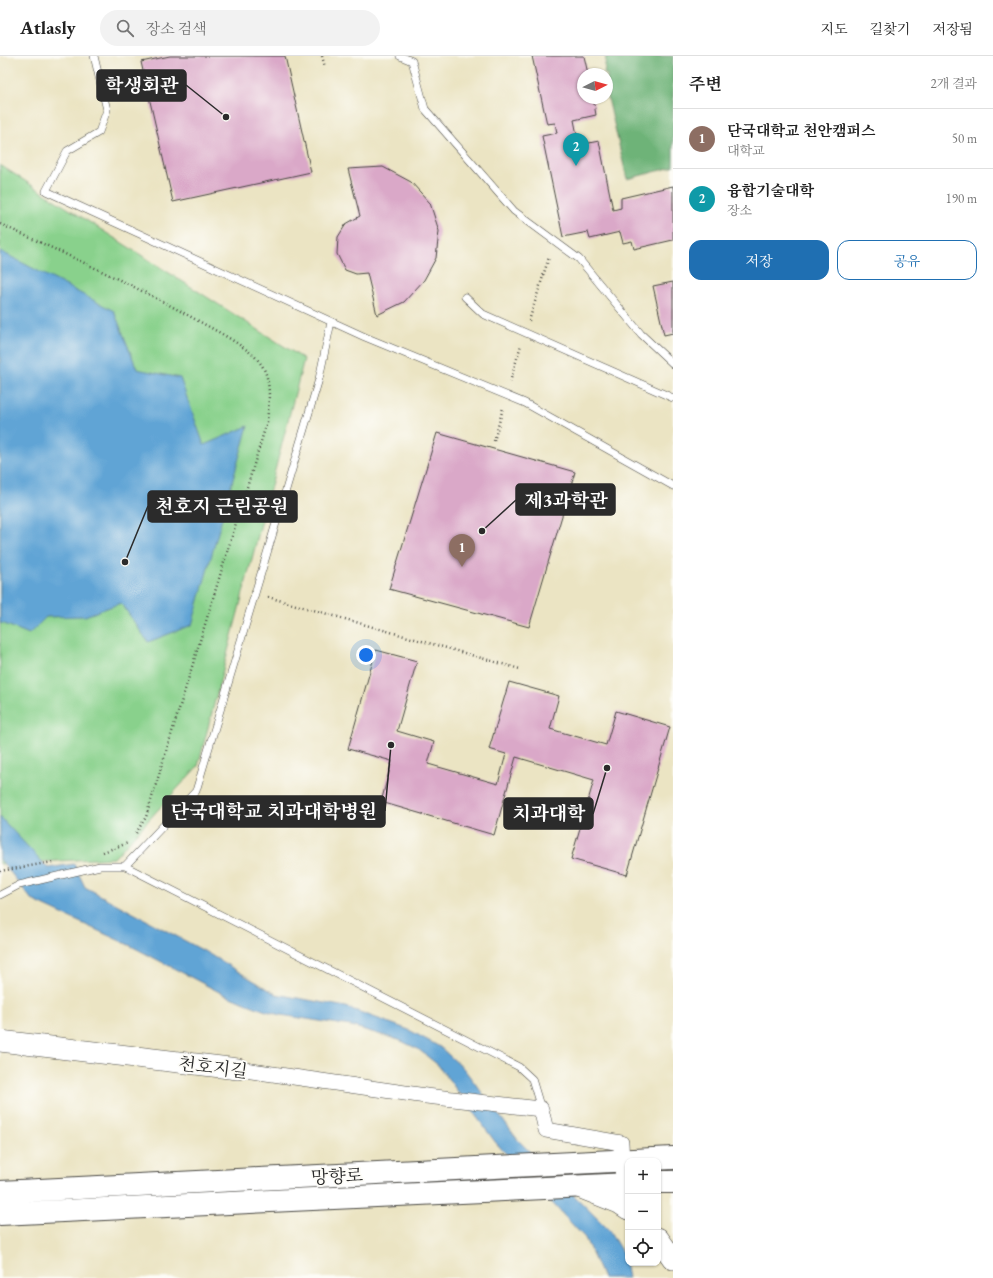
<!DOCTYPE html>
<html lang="ko">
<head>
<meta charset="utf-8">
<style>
	:root { --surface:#fff; --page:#f2f2f2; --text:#222; --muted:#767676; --line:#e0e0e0; --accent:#1f6fb2 }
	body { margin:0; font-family:"EB Garamond","Noto Serif KR",serif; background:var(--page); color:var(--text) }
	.controls { position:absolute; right:12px; bottom:12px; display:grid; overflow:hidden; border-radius:8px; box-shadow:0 1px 3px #0004 }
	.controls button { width:36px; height:36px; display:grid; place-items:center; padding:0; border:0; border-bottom:1px solid var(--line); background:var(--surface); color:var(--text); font:20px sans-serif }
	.compass { position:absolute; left:577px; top:12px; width:36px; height:36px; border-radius:50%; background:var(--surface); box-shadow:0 1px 3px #0004; rotate:84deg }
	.you { position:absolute; left:366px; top:599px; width:14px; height:14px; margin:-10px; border:3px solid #fff; border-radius:50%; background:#1a73e8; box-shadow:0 0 0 6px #1a73e833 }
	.badge { display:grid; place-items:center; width:26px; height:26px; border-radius:50%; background:var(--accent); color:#fff; font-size:13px; font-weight:700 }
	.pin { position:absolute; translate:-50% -33px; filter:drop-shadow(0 1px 2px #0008) }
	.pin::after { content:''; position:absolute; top:21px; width:14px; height:12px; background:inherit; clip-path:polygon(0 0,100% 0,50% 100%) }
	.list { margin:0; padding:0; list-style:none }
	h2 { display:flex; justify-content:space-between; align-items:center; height:52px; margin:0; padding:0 16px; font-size:17px }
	h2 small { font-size:13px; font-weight:400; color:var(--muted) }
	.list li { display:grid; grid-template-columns:26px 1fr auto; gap:12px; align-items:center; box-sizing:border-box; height:60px; padding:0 16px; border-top:1px solid var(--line) }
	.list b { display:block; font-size:15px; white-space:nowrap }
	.list p { margin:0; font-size:13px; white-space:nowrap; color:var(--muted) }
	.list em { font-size:13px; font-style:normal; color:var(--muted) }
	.actions { display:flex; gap:8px; padding:12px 16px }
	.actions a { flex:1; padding:9px 0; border:1px solid var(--accent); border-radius:12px; text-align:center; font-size:14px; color:var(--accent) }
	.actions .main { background:var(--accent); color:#fff }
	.icon { flex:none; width:22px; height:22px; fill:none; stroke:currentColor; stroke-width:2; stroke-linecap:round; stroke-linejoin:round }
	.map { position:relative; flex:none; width:673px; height:1222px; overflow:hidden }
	header { display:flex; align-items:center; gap:24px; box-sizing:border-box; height:56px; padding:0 20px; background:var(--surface); border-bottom:1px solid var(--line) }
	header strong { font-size:19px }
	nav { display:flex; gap:22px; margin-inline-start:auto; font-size:14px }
	.search { width:280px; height:36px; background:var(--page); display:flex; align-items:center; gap:10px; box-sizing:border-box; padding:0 14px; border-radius:22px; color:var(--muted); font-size:15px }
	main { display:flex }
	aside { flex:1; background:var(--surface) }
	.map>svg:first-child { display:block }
</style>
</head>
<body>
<header>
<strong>Atlasly</strong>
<div class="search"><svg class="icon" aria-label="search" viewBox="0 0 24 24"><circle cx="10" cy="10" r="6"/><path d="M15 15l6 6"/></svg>장소 검색</div>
<nav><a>지도</a><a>길찾기</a><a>저장됨</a></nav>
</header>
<main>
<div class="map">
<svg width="673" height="1222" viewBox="0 0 673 1222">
	<rect width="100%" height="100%" fill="#fdfcf7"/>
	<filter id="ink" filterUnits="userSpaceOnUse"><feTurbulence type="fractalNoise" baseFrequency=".025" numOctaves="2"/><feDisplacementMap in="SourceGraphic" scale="8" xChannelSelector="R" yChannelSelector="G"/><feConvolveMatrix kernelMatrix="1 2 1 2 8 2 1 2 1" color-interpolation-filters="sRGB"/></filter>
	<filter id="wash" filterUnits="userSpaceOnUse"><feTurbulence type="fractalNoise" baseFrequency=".012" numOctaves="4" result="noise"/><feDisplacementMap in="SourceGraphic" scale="16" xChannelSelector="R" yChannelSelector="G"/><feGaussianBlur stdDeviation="0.9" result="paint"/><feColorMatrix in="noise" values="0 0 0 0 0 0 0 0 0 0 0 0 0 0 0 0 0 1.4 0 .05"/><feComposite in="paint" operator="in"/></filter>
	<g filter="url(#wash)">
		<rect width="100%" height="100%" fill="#ebe4c3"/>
		<path fill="#89d18c" stroke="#5a7e5c" d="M0 109 304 303 198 710 114 802 0 808Z"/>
		<path fill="#6eb378" stroke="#4c6f52" d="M606 0H673V111L627 123 607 38V18H604Z"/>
		<path fill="#61a4d5" stroke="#466880" d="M0 195 114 255 137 313 180 322 204 389 248 370 192 569 148 586 121 547 85 560 46 561 29 578 2 567 0 568Z
			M0 761 48 812 74 808 85 831 204 895 276 938 346 951 409 974 440 991 464 1013 518 1084 609 1174 624 1200 628 1222H603L585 1182 496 1087 438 1009 418 993 399 984 351 970 281 959 263 954 225 939 131 890 32 844 0 803Z"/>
		<g id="blocks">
			<path fill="#daa8c8" d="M170 0H285L311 116 173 146 141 6Z
				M532 0H584L588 18H583V42H593L596 59 574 64 579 89 599 85 613 154 621 152V142L673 130V184L634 193 632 185 623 187 620 176 590 183 588 176 563 181 542 80 557 77 555 67 547 68Z
				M383 111 411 126 430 147 439 175 436 202 424 224 404 246 377 259 367 217 356 218 345 214 337 198 338 181 346 168 360 160 348 113Z
				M673 226V277L664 279 653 230Z
				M437 377 575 416 529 571 389 533Z
				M376 594 417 605 397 675 434 686 428 708 498 728 506 698 489 693 509 626 559 640 550 673 606 689 616 655 670 671 627 819 571 803 594 724 516 701 494 779 381 746 392 705 348 693Z"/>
		</g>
	</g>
	<g filter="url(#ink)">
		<use href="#blocks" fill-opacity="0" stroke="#484742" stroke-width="1"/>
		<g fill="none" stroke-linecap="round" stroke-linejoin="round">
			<defs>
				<path id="lane" d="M94 0 107 54 99 76 67 95 46 135 365 281 525 347 673 430
					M400 0 412 5 425 53 514 155 579 203 641 278 673 308
					M465 241 483 258 673 342
					M125 810 196 735 319 323 331 266
					M0 839 19 829 100 810H125L519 1011 532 1023 541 1053"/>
				<path id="street" d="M238 1013 426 1040 541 1053 546 1074 621 1087 623 1128"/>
				<path id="secondary" d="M0 985 238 1013
					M576 1130 619 1147 628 1153
					M658 1182 673 1203"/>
				<path id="primary" d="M658 1126H673
					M0 1136 673 1102
					M0 1158 628 1128"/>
			</defs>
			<use href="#lane" stroke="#484742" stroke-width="8"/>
			<use href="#street" stroke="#484742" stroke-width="16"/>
			<use href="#secondary" stroke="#484742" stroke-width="22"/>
			<use href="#primary" stroke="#484742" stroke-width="24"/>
			<path stroke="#484742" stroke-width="2.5" stroke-dasharray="1 3" stroke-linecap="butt" d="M322 0 325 11
				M0 168C65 198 130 227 193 262 211 272 243 288 257 303 273 320 269 345 267 366L146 761 136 777
				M529 265 549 201
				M510 326 521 289
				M494 385 503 352
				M268 541 520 613
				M103 796 128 787
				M0 815 53 806"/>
			<use href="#lane" stroke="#fff" stroke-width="7"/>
			<use href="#street" stroke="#fff" stroke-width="15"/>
			<use href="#secondary" stroke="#fff" stroke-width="21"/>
			<use href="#primary" stroke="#fff" stroke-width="22"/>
		</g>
	</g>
	<g text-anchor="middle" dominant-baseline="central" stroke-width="3.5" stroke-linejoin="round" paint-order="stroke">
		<g font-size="18" fill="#2b2b2b" stroke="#fdfcf7">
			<text transform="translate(213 1011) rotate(7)">천호지길</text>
			<text transform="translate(337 1120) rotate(-3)">망향로</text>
		</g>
	</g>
	<path fill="none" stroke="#2b2b2b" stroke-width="1.5" d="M226 61L186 29M482 475L516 444M125 506L148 450M391 689L385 755M607 712L593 758"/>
	<g fill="#2b2b2b" stroke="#fdfcf7" stroke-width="1.5">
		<circle cx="226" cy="61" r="4"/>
		<circle cx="482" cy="475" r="4"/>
		<circle cx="125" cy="506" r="4"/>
		<circle cx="391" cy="689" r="4"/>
		<circle cx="607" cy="712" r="4"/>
	</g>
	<g fill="#2b2b2b" stroke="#2b2b2b" stroke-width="1.5">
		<rect x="97" y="14" width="89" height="31" rx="4"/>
		<rect x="516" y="428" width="99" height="31" rx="4"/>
		<rect x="148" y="435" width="149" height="31" rx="4"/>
		<rect x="163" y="740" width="222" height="31" rx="4"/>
		<rect x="504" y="742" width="89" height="31" rx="4"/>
	</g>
	<g font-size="19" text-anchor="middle" font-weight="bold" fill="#fff">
		<text x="142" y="36">학생회관</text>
		<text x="566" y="451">제3과학관</text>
		<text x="222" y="457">천호지 근린공원</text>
		<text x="274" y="762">단국대학교 치과대학병원</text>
		<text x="549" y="764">치과대학</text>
	</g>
</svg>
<div class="controls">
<button>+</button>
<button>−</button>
<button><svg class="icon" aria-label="locate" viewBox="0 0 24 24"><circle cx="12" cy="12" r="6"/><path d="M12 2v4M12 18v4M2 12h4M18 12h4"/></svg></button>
</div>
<svg class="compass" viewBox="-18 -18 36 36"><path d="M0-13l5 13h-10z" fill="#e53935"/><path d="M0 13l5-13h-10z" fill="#767676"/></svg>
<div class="you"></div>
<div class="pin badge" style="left:462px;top:511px;background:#8d6e63">1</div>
<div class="pin badge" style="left:576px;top:110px;background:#0f9aa8">2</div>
</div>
<aside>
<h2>주변<small>2개 결과</small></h2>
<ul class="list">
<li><span class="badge" style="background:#8d6e63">1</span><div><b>단국대학교 천안캠퍼스</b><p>대학교</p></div><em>50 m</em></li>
<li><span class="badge" style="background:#0f9aa8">2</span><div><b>융합기술대학</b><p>장소</p></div><em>190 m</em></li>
</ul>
<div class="actions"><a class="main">저장</a><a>공유</a></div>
</aside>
</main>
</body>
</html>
